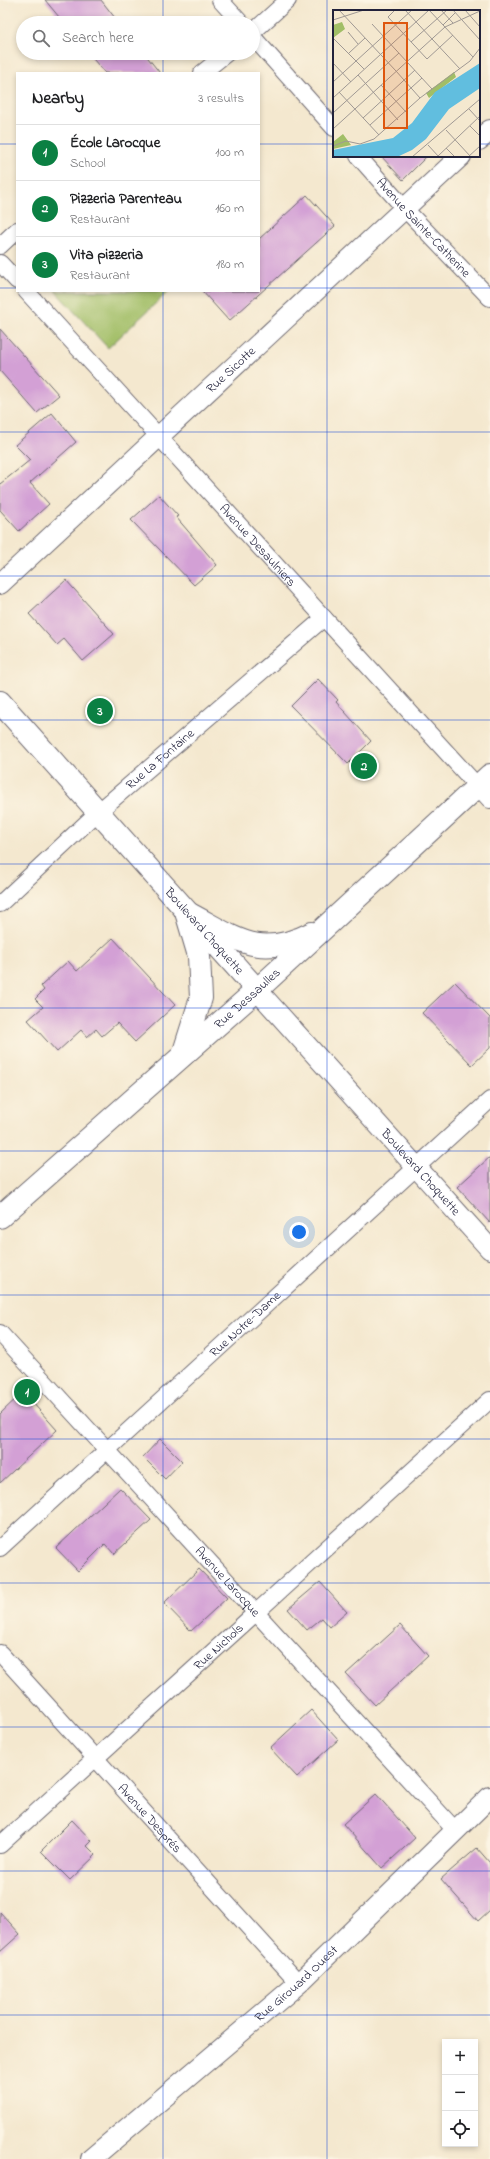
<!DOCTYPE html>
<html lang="en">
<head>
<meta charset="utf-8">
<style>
	:root { --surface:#fff; --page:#f2f2f2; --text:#202124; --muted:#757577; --line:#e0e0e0; --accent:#0b8043 }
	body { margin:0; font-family:"Indie Flower",sans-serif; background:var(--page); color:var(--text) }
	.controls { position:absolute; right:12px; bottom:12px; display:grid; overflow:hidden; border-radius:0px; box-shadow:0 2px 6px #0003 }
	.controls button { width:36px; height:36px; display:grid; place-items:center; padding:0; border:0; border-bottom:1px solid var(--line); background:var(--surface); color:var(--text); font:20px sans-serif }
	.you { position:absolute; left:299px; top:1232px; width:14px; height:14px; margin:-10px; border:3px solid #fff; border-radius:50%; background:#1a73e8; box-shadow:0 0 0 6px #1a73e833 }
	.badge { display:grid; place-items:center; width:26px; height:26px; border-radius:50%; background:var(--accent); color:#fff; font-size:13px; font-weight:700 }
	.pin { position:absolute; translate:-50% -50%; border:2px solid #fff; box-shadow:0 1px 4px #0006 }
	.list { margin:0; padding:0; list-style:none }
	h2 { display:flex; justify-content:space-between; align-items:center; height:52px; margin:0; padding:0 16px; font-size:17px }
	h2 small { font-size:13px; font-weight:400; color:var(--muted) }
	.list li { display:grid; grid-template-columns:26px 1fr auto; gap:12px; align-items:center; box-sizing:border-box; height:56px; padding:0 16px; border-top:1px solid var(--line) }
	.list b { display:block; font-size:15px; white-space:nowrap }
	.list p { margin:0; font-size:13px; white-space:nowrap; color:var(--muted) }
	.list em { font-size:13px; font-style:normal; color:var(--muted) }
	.icon { flex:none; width:22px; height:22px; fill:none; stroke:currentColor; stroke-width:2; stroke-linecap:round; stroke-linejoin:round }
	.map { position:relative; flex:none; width:490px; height:2159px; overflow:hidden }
	.search { position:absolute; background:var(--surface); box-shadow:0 2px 6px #0003; left:16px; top:16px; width:244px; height:44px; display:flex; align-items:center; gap:10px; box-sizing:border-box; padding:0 14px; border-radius:22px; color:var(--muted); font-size:15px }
	.panel { position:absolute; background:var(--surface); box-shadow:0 2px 6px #0003; left:16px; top:72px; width:244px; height:220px; border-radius:0px }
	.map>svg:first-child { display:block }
</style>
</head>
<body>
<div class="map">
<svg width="490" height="2159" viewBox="0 0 490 2159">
	<rect width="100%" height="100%" fill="#fcf5e5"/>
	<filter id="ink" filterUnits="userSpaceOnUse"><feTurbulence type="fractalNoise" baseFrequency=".025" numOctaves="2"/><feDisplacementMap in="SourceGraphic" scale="8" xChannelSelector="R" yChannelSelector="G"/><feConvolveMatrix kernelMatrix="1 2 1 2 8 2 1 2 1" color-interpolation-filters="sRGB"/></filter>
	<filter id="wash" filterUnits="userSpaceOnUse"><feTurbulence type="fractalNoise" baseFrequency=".012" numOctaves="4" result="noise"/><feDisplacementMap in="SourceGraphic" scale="16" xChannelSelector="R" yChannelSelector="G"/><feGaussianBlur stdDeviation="0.9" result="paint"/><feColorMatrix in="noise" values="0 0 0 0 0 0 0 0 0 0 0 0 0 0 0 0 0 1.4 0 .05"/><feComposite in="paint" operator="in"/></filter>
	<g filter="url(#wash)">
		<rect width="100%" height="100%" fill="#f4e8cf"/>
		<path fill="#a1be66" stroke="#627050" d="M55 291H169L108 348Z"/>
		<g id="blocks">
			<path fill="#d3a0d5" d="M45 0H101L119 23H64Z
				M88 53H144L160 73H105Z
				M381 156H427L403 180Z
				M307 195 335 226 229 321 202 291H259V239Z
				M0 329 59 395 37 413 0 371Z
				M52 413 76 442 30 483 49 504 19 531 0 510V484L30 460 15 445Z
				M159 495 178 516 176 517 217 565 194 585 131 520Z
				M66 580 114 634 83 661 64 639 57 645 29 614Z
				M318 679 338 700 336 702 371 741 348 764 291 706Z
				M113 938 175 1005 135 1042 117 1023 102 1036 96 1029 87 1037 81 1030 57 1052 28 1020 43 1007 35 999 44 990 41 986 68 961 77 971Z
				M455 982 490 1018V1048L472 1065 422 1013Z
				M490 1157V1223L457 1187Z
				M23 1392 57 1430 0 1483V1414Z
				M160 1439 182 1461 165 1479 143 1457Z
				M120 1488 151 1520 114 1554 105 1544 78 1571 56 1548Z
				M199 1569 227 1598 191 1631 164 1603Z
				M320 1582 347 1612 330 1627 322 1618 307 1630 288 1609Z
				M400 1625 428 1656 375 1705 346 1674Z
				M311 1710 338 1740 297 1777 270 1748Z
				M376 1794 415 1838 382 1868 343 1824Z
				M72 1820 92 1841 87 1846 96 1855 70 1880 41 1851Z
				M477 1848 490 1863V1910L478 1921 441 1879Z
				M0 1912 20 1934 0 1952Z"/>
		</g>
	</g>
	<g filter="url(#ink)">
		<use href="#blocks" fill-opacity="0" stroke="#6c676f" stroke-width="1"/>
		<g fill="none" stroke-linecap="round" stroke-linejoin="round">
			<defs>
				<g id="minor">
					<path d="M220 0 241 23"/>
					<path d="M253 32 288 0"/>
					<path d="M253 37 334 128"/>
					<path d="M202 73 227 53"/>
					<path id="s1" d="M358 156 404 208 490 298"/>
					<path d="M0 246 17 230"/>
					<path d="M0 263 17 281"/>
					<path id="s2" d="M26 291 490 800"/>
					<path id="s3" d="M0 904 97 813 324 618"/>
					<path id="s4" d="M0 1333 455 1830"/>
					<path id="s5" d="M0 1548 490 1100"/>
					<path id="s6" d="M0 1653 299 1983"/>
					<path id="s7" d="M0 1845 490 1400"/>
				</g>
				<g id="tertiary">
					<path d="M479 140 490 130"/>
					<path id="s8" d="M0 584 461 156"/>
					<path id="s9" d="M257 990 490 1249"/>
					<path id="s10" d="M91 2159 299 1983 490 1797"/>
				</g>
				<g id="secondary">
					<path id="s11" d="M0 702 257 990"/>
				</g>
				<g id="primary">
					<path d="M186 912C235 937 257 961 312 933"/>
					<path d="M183 1055 201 998 199 956 186 912"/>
					<path id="s12" d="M0 1217 257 990 490 775"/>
				</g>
			</defs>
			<use href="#minor" stroke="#6c676f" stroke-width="18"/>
			<use href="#tertiary" stroke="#6c676f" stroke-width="22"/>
			<use href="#secondary" stroke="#6c676f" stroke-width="24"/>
			<use href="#primary" stroke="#6c676f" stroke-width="24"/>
			<use href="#minor" stroke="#fff" stroke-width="16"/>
			<use href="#tertiary" stroke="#fff" stroke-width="20"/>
			<use href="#secondary" stroke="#fff" stroke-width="22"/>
			<use href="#primary" stroke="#fff" stroke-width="22"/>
		</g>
	</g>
	<path fill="none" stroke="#1d4ed8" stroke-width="1" stroke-opacity="0.55" d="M163 0V23M327 0V2159M163 53V73M0 144H17M259 144H334M479 144H490M0 288H17M259 288H490M163 291V2159M0 432H490M0 576H490M0 720H490M0 864H490M0 1008H490M0 1151H490M0 1295H490M0 1439H490M0 1583H490M0 1727H490M0 1871H490M0 2015H490"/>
	<g text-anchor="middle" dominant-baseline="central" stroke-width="3" stroke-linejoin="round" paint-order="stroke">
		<g font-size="13" fill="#22223b" stroke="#fcf5e5">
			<text stroke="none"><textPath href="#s1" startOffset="97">Avenue Sainte-Catherine</textPath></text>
			<text stroke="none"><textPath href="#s8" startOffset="315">Rue Sicotte</textPath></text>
			<text stroke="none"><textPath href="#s2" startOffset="344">Avenue Desaulniers</textPath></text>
			<text stroke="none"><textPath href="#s3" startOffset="216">Rue La Fontaine</textPath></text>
			<text stroke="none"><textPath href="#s11" startOffset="307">Boulevard Choquette</textPath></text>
			<text stroke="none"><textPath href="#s12" startOffset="330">Rue Dessaulles</textPath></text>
			<text stroke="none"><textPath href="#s9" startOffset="245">Boulevard Choquette</textPath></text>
			<text stroke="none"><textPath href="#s5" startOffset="332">Rue Notre-Dame</textPath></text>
			<text stroke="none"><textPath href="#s4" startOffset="337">Avenue Larocque</textPath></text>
			<text stroke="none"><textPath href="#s7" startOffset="295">Rue Nichols</textPath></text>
			<text stroke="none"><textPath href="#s6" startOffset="223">Avenue Després</textPath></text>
			<text stroke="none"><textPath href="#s10" startOffset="270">Rue Girouard Ouest</textPath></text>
		</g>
	</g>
	<g transform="translate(333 10)">
		<rect width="147" height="147" fill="#f4e8cf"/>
		<path d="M9 12 12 19 0 28V15ZM121 62 123 67 96 88 93 83ZM10 124 18 135 0 139V132Z" fill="#a1be66"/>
		<path d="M147 53V78L116 99 93 129 79 140 64 147H0V140L60 128 79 113 102 82Z" fill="#61bedf"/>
		<path fill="none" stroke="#a09994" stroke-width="1" d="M6 0 63 61M62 0 55 7 94 49 120 25M72 0 127 59M96 0 140 47M108 0 120 13M120 0 147 30M132 0 147 17M0 10 31 0M39 14 99 79M110 15 122 3M17 24 15 22 25 34M0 28 31 59M78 32 114 0M16 43 32 28M0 53 18 72M63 61 87 88M25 65 65 110M0 72 79 0M48 75 73 102M6 82 46 125M0 88 96 0M136 99 147 111M0 103 66 43M30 108 82 60M37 115 89 68M137 116 147 126M0 119 112 17 147 1M113 120 138 147M95 135 106 147M0 136 13 131 27 134 41 129 87 88 137 51 147 38M113 138 122 147M79 147 147 89M104 147 147 106M135 147 147 136"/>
		<path fill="#de560e" fill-opacity="0.15" stroke="#de560e" stroke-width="2" d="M51 13H74V118H51Z"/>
		<rect width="147" height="147" fill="none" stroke="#22223b" stroke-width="2"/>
	</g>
</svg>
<div class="controls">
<button>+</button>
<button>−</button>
<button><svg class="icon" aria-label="locate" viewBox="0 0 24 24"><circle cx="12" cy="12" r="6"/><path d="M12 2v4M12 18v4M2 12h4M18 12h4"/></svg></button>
</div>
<div class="you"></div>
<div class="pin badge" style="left:27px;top:1392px">1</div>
<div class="pin badge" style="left:364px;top:766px">2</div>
<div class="pin badge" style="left:100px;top:711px">3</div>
<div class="search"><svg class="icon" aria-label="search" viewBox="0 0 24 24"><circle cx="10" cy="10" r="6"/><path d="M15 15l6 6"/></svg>Search here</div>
<section class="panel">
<h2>Nearby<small>3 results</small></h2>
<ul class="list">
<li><span class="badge">1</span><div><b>École Larocque</b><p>School</p></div><em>100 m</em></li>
<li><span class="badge">2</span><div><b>Pizzeria Parenteau</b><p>Restaurant</p></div><em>160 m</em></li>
<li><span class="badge">3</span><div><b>Vita pizzeria</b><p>Restaurant</p></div><em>180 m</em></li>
</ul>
</section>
</div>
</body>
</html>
